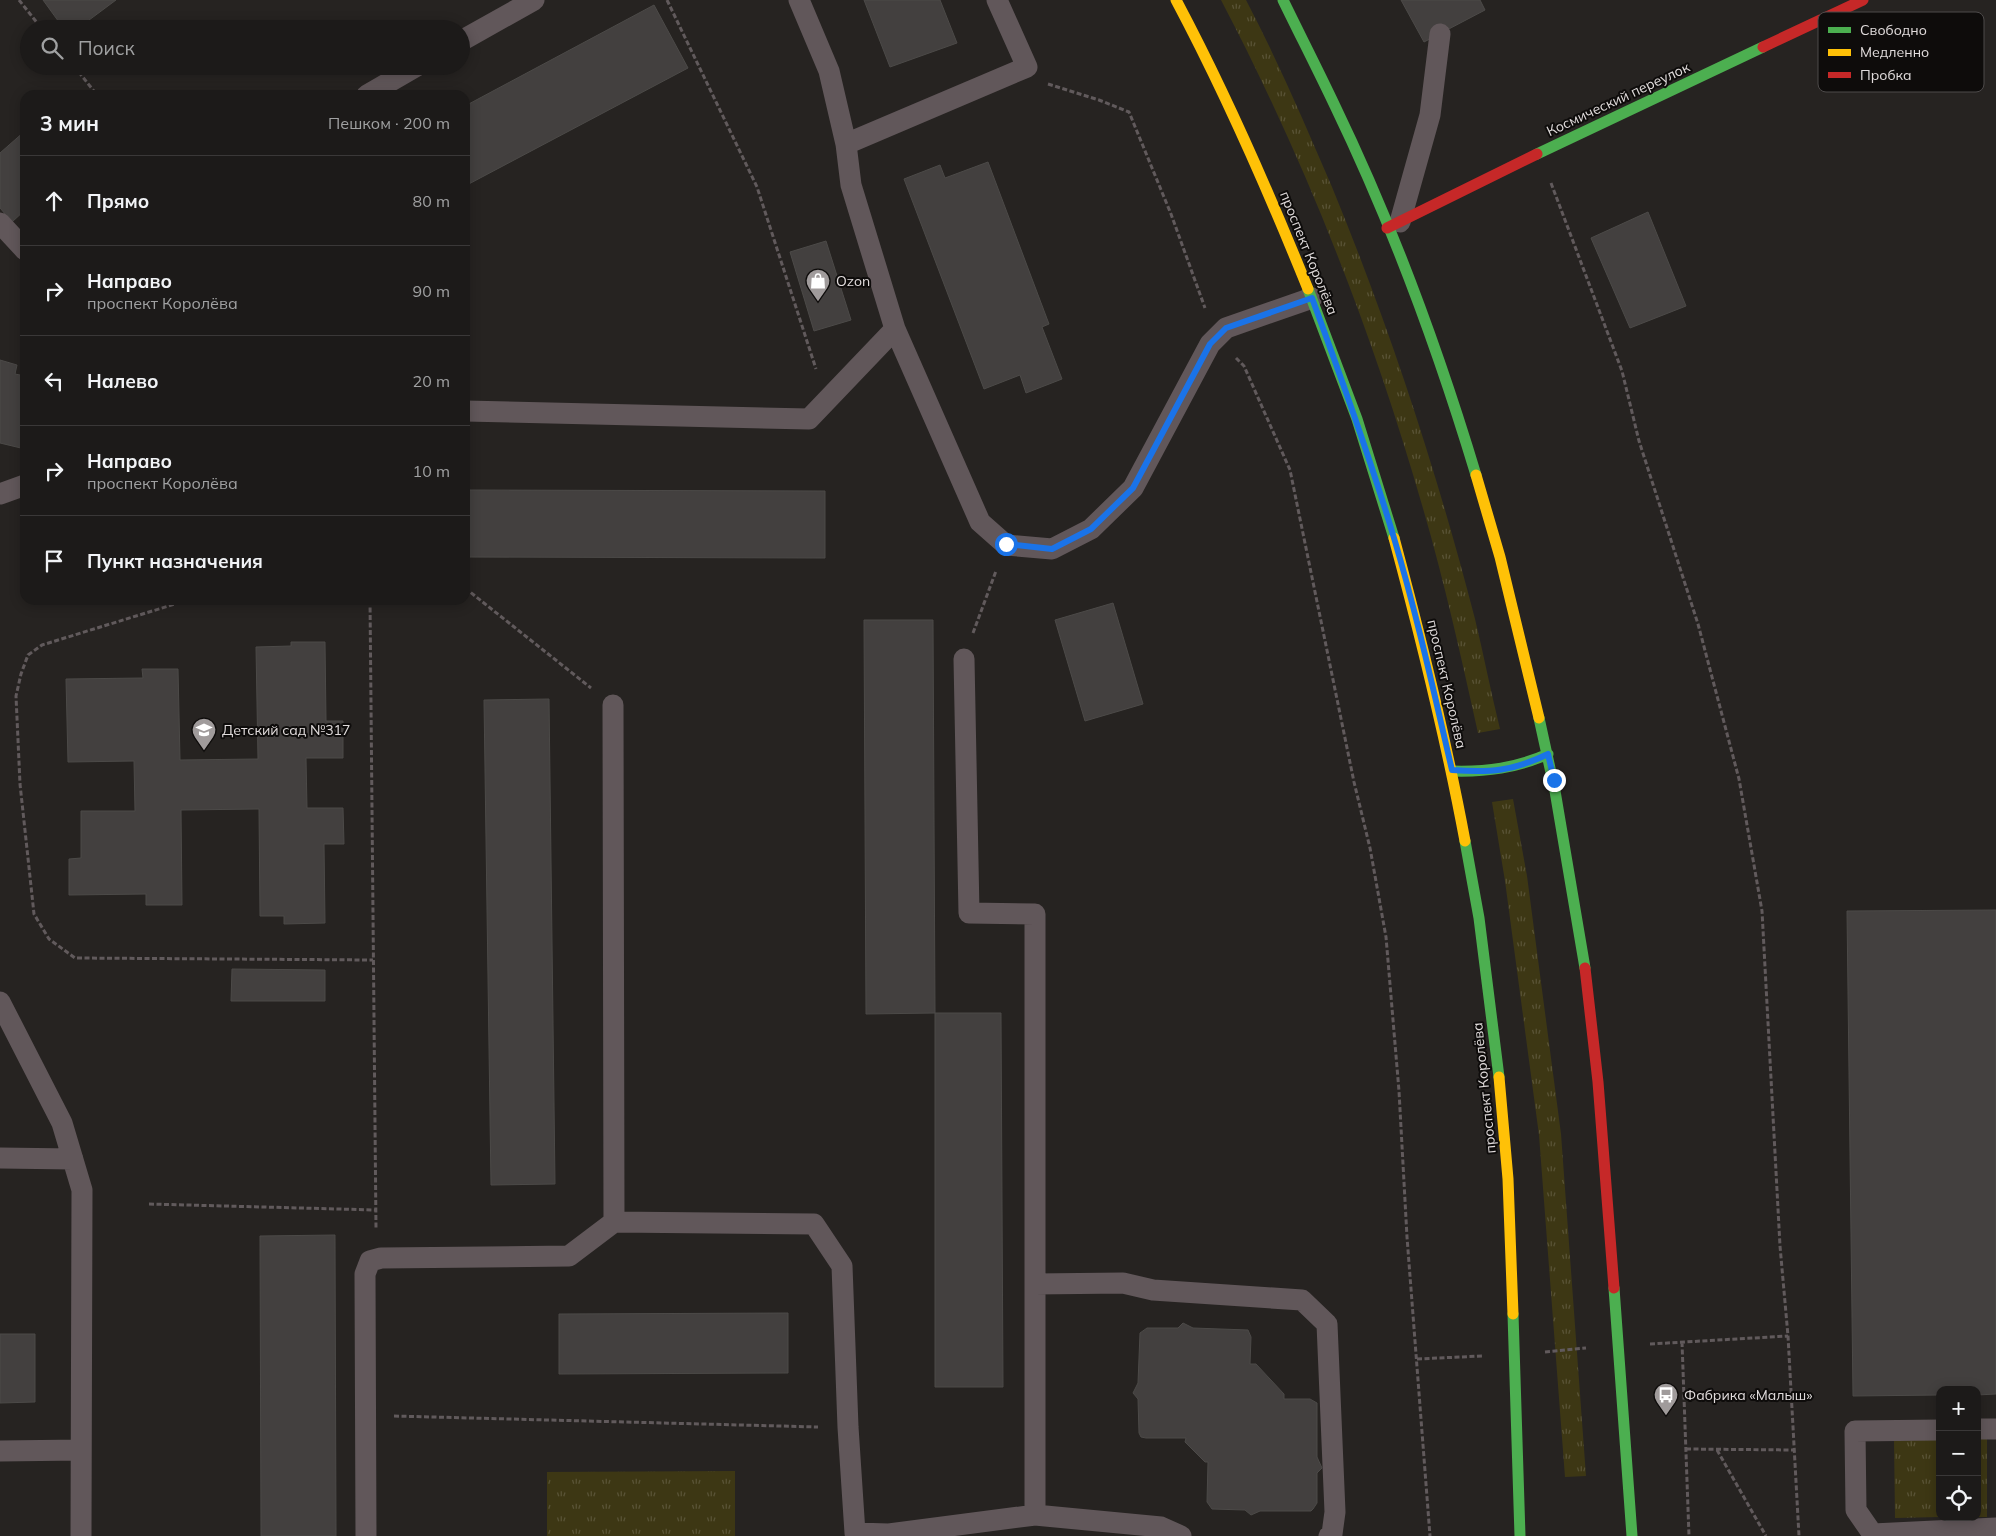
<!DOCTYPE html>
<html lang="ru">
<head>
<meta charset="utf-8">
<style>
	:root { --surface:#1c1a19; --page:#252322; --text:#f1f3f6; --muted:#a0a1a2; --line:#3a3838 }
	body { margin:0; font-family:Mulish,sans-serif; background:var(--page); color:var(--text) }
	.controls { position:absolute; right:15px; bottom:15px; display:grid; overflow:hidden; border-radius:10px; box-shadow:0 2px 12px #0003 }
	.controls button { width:45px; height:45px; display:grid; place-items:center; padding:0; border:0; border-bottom:1px solid var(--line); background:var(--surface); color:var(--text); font:25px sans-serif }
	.stop { position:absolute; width:15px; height:15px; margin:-11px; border:4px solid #1a73e8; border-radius:50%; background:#fff }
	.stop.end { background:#1a73e8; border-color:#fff; box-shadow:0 1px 5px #0008 }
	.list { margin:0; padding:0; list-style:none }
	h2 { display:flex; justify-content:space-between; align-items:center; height:65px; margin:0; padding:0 20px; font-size:21px }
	h2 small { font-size:16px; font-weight:400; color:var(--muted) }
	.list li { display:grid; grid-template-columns:32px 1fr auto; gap:15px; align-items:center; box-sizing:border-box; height:90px; padding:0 20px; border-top:1px solid var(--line) }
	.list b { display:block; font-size:19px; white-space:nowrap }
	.list p { margin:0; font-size:16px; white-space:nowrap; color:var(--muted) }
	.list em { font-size:16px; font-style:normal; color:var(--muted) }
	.icon { flex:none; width:28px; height:28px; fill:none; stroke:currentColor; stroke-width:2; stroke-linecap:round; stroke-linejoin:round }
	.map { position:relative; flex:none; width:1996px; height:1536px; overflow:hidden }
	.search { position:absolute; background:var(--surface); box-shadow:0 2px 12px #0003; left:20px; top:20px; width:450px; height:55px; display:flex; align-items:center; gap:12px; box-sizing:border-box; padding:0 18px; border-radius:28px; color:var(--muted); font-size:19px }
	.panel { position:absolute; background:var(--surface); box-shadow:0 2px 12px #0003; left:20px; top:90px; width:450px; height:515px; border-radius:15px }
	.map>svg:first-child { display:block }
</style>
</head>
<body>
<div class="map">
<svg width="1996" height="1536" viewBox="0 0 1996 1536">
	<defs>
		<pattern id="grass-tufts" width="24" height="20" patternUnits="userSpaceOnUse" patternTransform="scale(1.25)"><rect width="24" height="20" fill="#3d3714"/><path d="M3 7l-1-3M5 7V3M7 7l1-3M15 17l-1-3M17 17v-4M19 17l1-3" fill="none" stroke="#595336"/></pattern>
	</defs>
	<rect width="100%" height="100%" fill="#262321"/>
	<path fill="url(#grass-tufts)" d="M1221 0H1246C1278 61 1305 124 1332 187 1390 328 1437 472 1475 619 1484 656 1491 693 1500 729L1478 733C1461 656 1444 580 1422 505 1372 331 1305 160 1221 0Z
		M1513 799 1527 876 1561 1134 1586 1476 1565 1477 1539 1135 1505 881 1492 802Z
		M1977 1438H1987V1517H1977Z
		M1894 1439H1940V1517L1895 1518Z
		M735 1471V1536H547V1472Z"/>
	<path fill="#43403f" stroke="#4c4a48" d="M43 0H116L77 29H64Z
		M864 0H940L957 43 890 67Z
		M1401 0H1480L1485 10 1424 42Z
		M654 5 688 68 465 186V106Z
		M25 131V210L12 222 0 208V153Z
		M988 162 1049 324 1042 327 1062 379 1026 393 1020 375 984 389 904 179 940 165 945 178Z
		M1648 212 1686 306 1630 328 1591 238Z
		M826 241 851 320 814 331 790 252Z
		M0 360 17 365 15 374 25 376V449L0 443Z
		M465 490 825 491V558L465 557Z
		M1113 603 1143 704 1085 721 1055 620Z
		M864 620H933L935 1013 866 1014Z
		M291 642H325L326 721H343V758H306L307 808H343L344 844H324L325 923 284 924V916H260L259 809 181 810 182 905H146V894L69 895V859L81 858V811H135L134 761 68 762 66 679 143 678 142 669H178L180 760 258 759 256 647 291 646Z
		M549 699 555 1184 491 1185 484 700Z
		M1996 910V1394L1977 1395V1390H1940V1395L1853 1396 1847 911Z
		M232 969 325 970V1001H231Z
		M935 1013H1001L1003 1387H935Z
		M335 1235 336 1536H261L260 1236Z
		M788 1313V1373L559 1374V1314Z
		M1183 1323 1193 1328 1248 1330 1251 1337 1250 1364H1256L1284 1394V1399H1310L1317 1403V1457L1322 1468 1317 1473V1503L1313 1509 1311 1511H1260L1251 1515 1245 1510 1212 1509 1207 1502 1208 1462H1205L1185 1442 1186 1438H1146L1141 1437 1139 1433 1138 1399 1133 1393 1138 1383 1140 1333 1147 1328H1178Z
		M0 1334H35V1402L0 1403Z"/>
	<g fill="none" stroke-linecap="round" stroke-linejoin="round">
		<path stroke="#615a5c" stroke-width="3" stroke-dasharray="5 2.5" stroke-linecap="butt" d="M19 0 42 29
			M667 0 757 187 816 369
			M74 66 97 95
			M1048 84 1099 100 1129 112 1171 214 1205 308
			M1551 183 1622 371 1639 441 1698 624 1739 779 1762 911 1780 1246 1788 1336 1799 1536
			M1236 358 1244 366 1290 470 1354 782 1370 848 1386 937 1399 1091 1407 1237 1430 1536
			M465 588 591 688
			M188 600 42 645 28 655 21 674 16 696 20 784 34 914 49 939 75 958 373 960
			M370 600 376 1229
			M973 633 996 571
			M149 1204 376 1210
			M1682 1342 1689 1536
			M1650 1344 1788 1336
			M1545 1352 1586 1348
			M1417 1359 1482 1356
			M394 1416 818 1427
			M1686 1449 1794 1450
			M1717 1450 1766 1536"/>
		<path stroke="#61575a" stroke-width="21" d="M799 0 829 71 846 144 851 185 895 329 980 522 1006 545 1052 549 1091 529 1133 488 1210 344 1226 328 1312 298
			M461 41 534 0
			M367 95 417 66
			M846 144 1027 67 997 0
			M1400 222 1430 115 1440 34
			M0 223 25 250
			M465 411 809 419 895 329
			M0 494 25 485
			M964 659 969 913 1035 914V1515
			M613 705 614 1222
			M0 1002 62 1123 82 1190 81 1536
			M0 1158 73 1159
			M1035 1284 1123 1283 1153 1290 1302 1300 1327 1324 1335 1512 1332 1534 1329 1536
			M1977 1429H1996
			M0 1451 81 1450
			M1873 1534 1996 1528
			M366 1536 365 1274 370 1261 381 1258 569 1256 614 1222 814 1224 842 1266 848 1427 855 1533 889 1534 1035 1515 1161 1527 1181 1536
			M1874 1536 1856 1510 1855 1431 1940 1430"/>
		<path stroke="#4caf50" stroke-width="11" d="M1283 0C1300 35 1318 70 1335 106 1392 224 1438 349 1476 475
			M1537 154 1763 47
			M1308 289 1357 419 1394 538
			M1539 718 1555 791 1585 968
			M1452 771C1487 772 1516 768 1548 754
			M1465 841 1479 918 1499 1077
			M1614 1288 1632 1536
			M1513 1314 1520 1536"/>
		<path stroke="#ffc107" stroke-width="11" d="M1176 0C1226 94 1268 190 1308 289
			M1476 475 1500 557 1539 718
			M1394 538C1421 638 1446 739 1465 841
			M1499 1077 1508 1179 1513 1314"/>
		<path stroke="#c62828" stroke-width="11" d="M1763 47 1863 0
			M1387 228 1537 154
			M1585 968 1598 1082 1614 1288"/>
	</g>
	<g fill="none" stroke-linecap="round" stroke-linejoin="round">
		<path stroke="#1a73e8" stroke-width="6" d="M1006 544 1052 549 1091 529 1133 488 1210 344 1226 328 1312 298C1341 377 1370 457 1394 538 1417 615 1434 693 1452 770 1490 773 1513 771 1548 754L1554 780"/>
	</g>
	<defs>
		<symbol id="shop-pin" viewBox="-11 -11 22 30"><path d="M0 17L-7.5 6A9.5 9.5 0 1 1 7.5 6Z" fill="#a09b9b" stroke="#0e0c0b"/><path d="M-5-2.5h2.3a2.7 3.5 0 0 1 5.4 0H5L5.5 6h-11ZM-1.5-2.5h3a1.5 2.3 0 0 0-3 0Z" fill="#fff"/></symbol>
		<symbol id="school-pin" viewBox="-11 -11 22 30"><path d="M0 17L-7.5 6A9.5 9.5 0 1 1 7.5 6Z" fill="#a09b9b" stroke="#0e0c0b"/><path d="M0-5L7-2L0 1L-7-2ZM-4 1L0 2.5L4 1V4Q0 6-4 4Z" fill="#fff"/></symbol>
		<symbol id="bus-pin" viewBox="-11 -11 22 30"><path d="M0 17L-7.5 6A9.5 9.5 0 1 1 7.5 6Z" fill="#a09b9b" stroke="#0e0c0b"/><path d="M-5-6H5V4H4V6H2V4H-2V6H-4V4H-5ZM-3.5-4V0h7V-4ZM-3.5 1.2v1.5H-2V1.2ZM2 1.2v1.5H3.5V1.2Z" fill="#fff"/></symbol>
	</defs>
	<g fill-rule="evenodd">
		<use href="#shop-pin" x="804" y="267" width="28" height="38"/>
		<use href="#school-pin" x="190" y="716" width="28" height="38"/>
		<use href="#bus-pin" x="1652" y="1381" width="28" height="38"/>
	</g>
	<g text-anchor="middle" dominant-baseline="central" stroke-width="4" stroke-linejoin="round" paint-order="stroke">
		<g font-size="14" fill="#e1dcdc" stroke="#0e0c0b">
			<text transform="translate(1618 99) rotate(-25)">Космический переулок</text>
			<text transform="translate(1309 253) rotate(68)">проспект Королёва</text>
			<text transform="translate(1447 684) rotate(77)">проспект Королёва</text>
			<text transform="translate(1484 1088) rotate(-96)">проспект Королёва</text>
		</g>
		<g font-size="14" fill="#e1dcdc" stroke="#0e0c0b" text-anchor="start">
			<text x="836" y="281">Ozon</text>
			<text x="222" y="730">Детский сад №317</text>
			<text x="1684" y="1395">Фабрика «Малыш»</text>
		</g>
	</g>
	<rect x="1818" y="12" width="166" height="80" rx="8" fill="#0e0c0b" stroke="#4d4a4a" stroke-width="1"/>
	<rect x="1828" y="27" width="23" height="6" fill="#4caf50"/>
	<rect x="1828" y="49" width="23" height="7" fill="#ffc107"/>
	<rect x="1828" y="72" width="23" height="6" fill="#c62828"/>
	<g font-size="14" fill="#e1dcdc">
		<text x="1860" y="35">Свободно</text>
		<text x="1860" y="57">Медленно</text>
		<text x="1860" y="80">Пробка</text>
	</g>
</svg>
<div class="controls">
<button>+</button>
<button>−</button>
<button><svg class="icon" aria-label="locate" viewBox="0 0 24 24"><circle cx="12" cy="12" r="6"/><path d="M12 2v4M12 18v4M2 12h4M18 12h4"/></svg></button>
</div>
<div class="stop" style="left:1006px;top:544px"></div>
<div class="stop end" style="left:1554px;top:780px"></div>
<div class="search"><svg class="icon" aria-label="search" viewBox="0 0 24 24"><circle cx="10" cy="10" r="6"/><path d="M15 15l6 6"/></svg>Поиск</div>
<section class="panel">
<h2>3 мин<small>Пешком · 200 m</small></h2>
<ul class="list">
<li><svg class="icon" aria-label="ahead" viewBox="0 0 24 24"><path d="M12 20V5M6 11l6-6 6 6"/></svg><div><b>Прямо</b></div><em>80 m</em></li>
<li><svg class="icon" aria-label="right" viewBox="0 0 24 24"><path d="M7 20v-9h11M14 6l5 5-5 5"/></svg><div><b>Направо</b><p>проспект Королёва</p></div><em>90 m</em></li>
<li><svg class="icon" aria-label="left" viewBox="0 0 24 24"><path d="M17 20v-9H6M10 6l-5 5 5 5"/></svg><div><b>Налево</b></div><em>20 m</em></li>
<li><svg class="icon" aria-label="right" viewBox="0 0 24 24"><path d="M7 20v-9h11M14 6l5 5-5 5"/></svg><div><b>Направо</b><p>проспект Королёва</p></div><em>10 m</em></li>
<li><svg class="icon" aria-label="arrive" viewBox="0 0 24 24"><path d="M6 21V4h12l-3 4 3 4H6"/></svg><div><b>Пункт назначения</b></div></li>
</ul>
</section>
</div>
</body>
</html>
